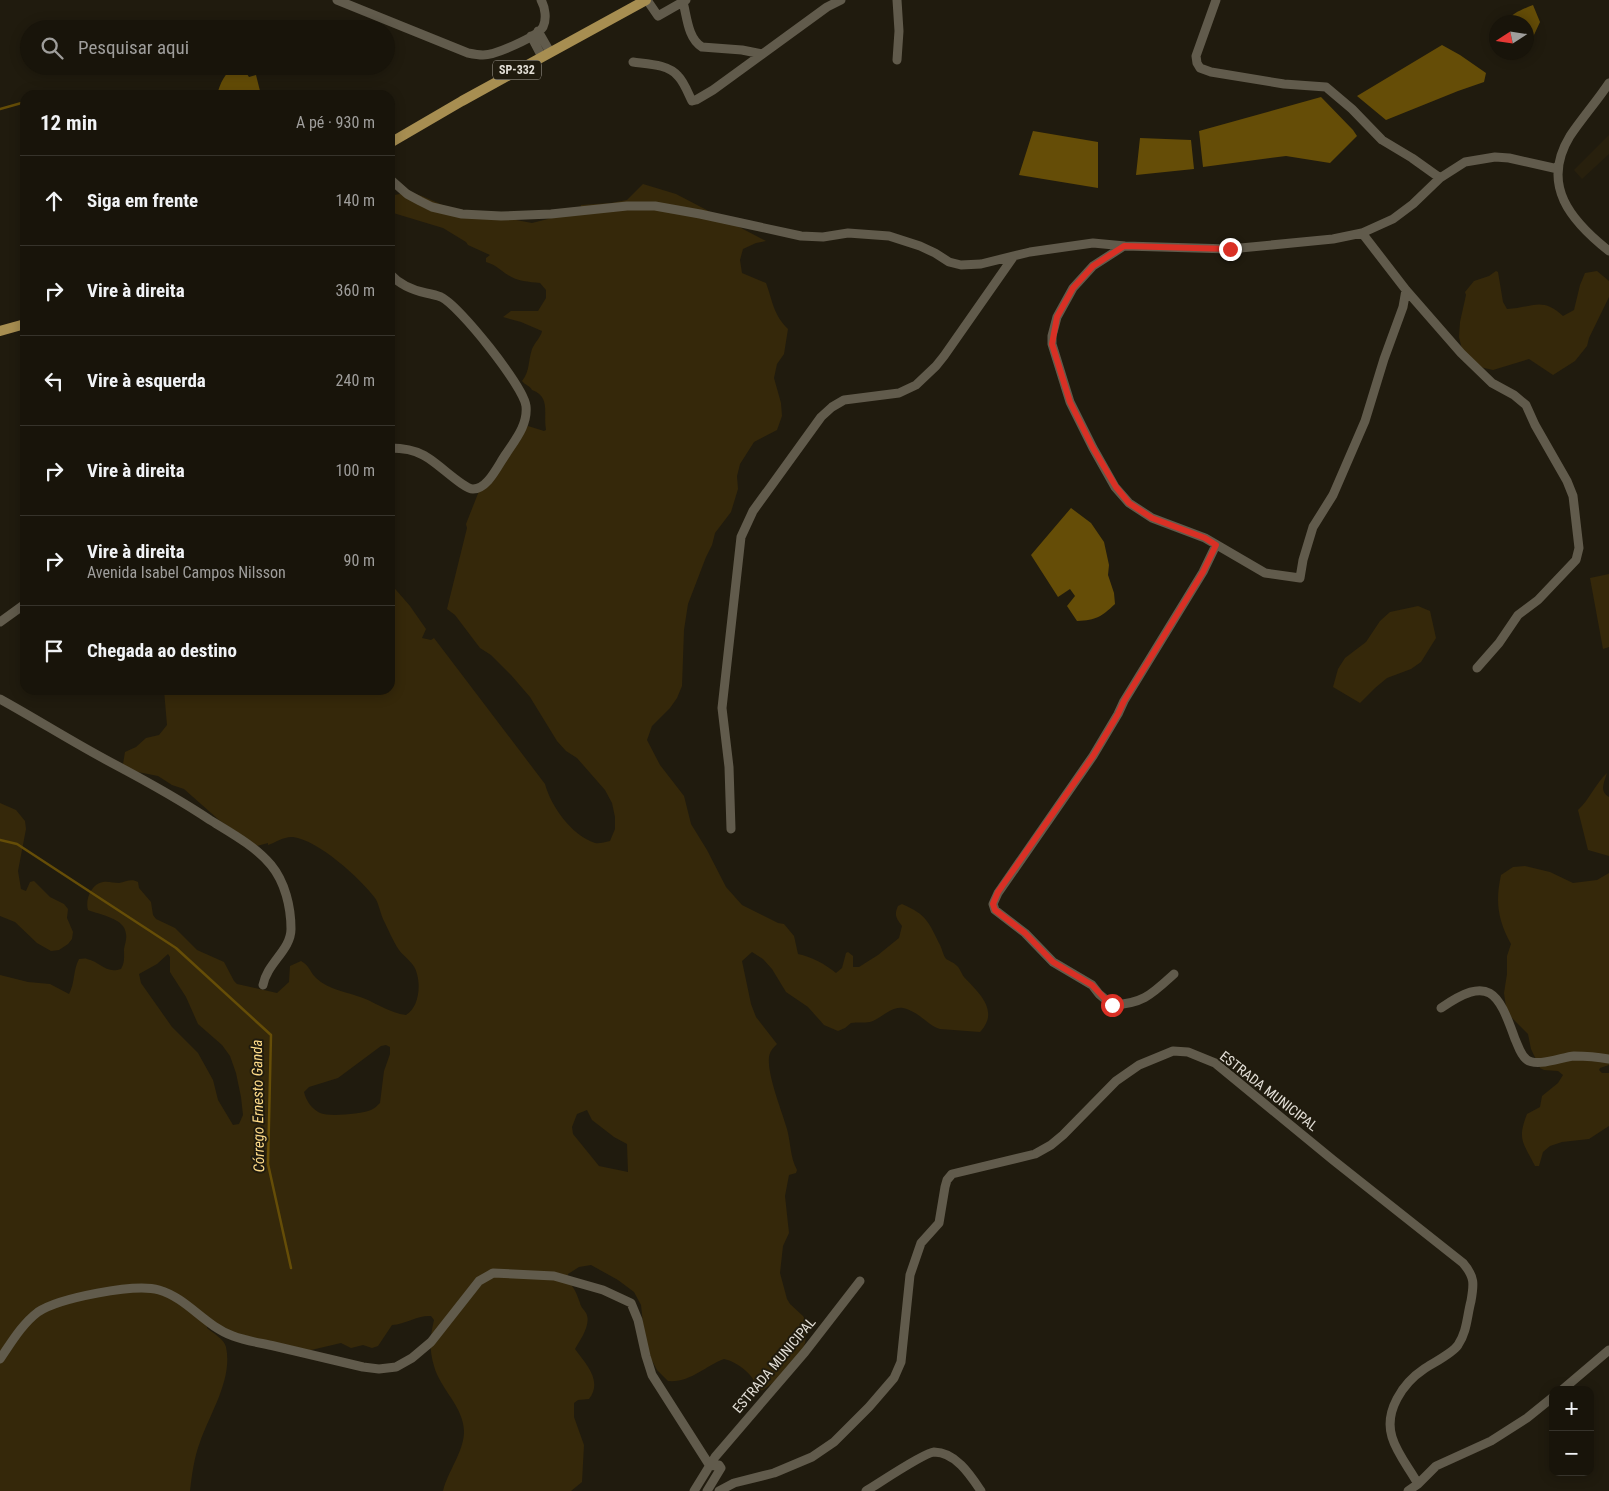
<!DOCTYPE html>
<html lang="pt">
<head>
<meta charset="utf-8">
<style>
	:root { --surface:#18140a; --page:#252118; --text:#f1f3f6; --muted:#9f9e9c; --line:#36332b }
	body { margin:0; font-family:"Roboto Condensed",sans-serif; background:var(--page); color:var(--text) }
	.controls { position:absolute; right:15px; bottom:15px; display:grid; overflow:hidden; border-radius:10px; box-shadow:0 2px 12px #0003 }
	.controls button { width:45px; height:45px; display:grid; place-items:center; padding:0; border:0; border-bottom:1px solid var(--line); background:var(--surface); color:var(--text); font:25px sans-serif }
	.compass { position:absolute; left:1489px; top:15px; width:45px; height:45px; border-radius:50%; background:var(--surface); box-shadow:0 2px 12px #0003; rotate:258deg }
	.stop { position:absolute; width:15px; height:15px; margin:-11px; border:4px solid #d93025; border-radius:50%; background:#fff }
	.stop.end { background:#d93025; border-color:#fff; box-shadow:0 1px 5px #0008 }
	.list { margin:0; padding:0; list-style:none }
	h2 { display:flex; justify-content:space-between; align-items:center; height:65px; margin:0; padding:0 20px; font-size:21px }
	h2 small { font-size:16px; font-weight:400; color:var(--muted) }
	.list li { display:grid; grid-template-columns:32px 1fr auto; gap:15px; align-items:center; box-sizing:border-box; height:90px; padding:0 20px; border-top:1px solid var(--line) }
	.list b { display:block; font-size:19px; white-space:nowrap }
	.list p { margin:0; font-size:16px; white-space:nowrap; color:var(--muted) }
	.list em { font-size:16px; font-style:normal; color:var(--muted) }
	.icon { flex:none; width:28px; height:28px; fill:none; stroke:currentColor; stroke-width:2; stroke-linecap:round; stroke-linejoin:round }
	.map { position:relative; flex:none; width:1609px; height:1491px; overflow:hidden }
	.search { position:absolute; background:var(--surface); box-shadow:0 2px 12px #0003; left:20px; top:20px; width:375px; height:55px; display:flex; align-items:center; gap:12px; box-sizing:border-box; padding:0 18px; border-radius:28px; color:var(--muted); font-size:19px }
	.panel { position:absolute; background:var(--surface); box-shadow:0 2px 12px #0003; left:20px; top:90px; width:375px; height:605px; border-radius:15px }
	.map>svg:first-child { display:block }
</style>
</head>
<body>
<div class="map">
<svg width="1609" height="1491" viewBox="0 0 1609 1491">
	<rect width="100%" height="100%" fill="#201b0e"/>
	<path fill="#28200d" d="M1609 135V154L1582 179 1574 170Z"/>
	<path fill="#35280a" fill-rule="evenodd" d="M643 184 676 194 766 241 756 243 743 249 740 260 742 273 766 283C773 302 773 314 788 329L784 354 777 364 774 378 781 403 782 416 777 430 754 442 740 464 737 476 738 489 731 512 715 533 712 545 706 557 688 604 684 630 682 686 677 698 670 708 652 726 647 740 660 765 684 796 691 824 707 850 726 887 742 905 778 923 784 924 794 936 798 954C812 957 825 964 836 973L842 968 846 953 848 952 853 956V967H859L878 955 899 938 902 926C896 918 894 915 898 906L902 904C927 915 928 921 940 945 942 949 943 955 946 959 949 961 953 962 956 965 960 968 961 973 964 977 979 993 1000 1011 980 1032L940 1029C927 1025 920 1012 903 1008 891 1006 881 1019 870 1022 864 1023 857 1022 851 1023L845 1028 838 1031 824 1025 808 1007 786 992 772 969 763 959 752 952 742 961 751 1004 756 1017 777 1044C773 1048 770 1051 769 1057 767 1075 782 1111 787 1129 791 1144 790 1157 797 1170L796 1173 789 1175 785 1196 789 1233 783 1246 780 1273 787 1299 790 1304 803 1316 807 1323V1330L805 1343 796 1366 763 1390 758 1391C756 1376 738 1362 724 1359 705 1366 690 1383 668 1381L657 1370 649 1355 645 1341 641 1305 634 1292 618 1280 591 1265 579 1267 568 1274 567 1280C575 1289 576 1292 580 1303 581 1308 584 1309 586 1313 592 1324 580 1340 575 1349 586 1364 603 1381 589 1399L578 1400 574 1403V1417L584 1445 582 1482 571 1491H443C448 1471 463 1453 464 1433 465 1408 440 1389 434 1366 429 1349 430 1337 434 1320L431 1316C418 1315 406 1324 392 1325L378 1346 372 1348 363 1345 351 1348 341 1343 307 1351 207 1326V1328C213 1333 224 1339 226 1347 233 1379 210 1413 200 1442 194 1458 192 1474 190 1491H0V975L28 982 50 984 69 994C75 983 73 970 79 959 82 959 85 958 87 959 101 962 105 974 121 969 125 962 124 957 124 949 125 944 127 939 126 934 125 918 100 915 88 910 85 900 91 884 103 882 108 881 114 883 119 883 126 882 131 878 138 882L139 888 151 902 153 915 156 919 175 928 197 950 224 962 234 981 237 984 277 993 289 982 290 966 301 961C309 965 310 972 316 978 328 990 348 992 363 998 378 1004 390 1013 406 1015 418 1008 421 988 417 974 415 963 405 958 399 950 393 941 388 929 383 919 380 912 379 904 375 898 360 878 318 840 293 837 285 836 276 842 268 845V843L257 846 219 820 184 789 172 785 158 776 133 771 123 764 125 752 136 747 146 738 159 735 167 725 164 690H390V583L410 606 426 629 422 638 431 640 434 638 545 784C551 806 571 835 595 843 599 844 605 842 610 841L615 829V817L612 803 605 790 577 758 566 751 557 741 530 697 511 675 491 655 480 648 455 615 447 609 467 528 466 524 479 491 523 428 528 426 544 431 546 430C543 413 551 397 532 390 529 385 525 385 522 381 530 371 528 361 532 349 535 342 541 337 542 331L521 322 503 317 511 311H538L546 298V290L540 283C529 282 517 281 508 275 500 270 496 265 486 262V258L490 255 468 245 466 242 443 228 390 212V196L409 192 422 196 447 207 532 223 548 219 569 209 579 213 581 205 611 203 627 200ZM168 954 170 957V972L186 997 198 1024 222 1045 230 1056 236 1073 241 1097 243 1115 239 1124 233 1125 218 1100 213 1080 198 1053 172 1027 141 983 139 974 157 964ZM386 1045 390 1047V1054L384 1071 380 1103C377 1106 375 1108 371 1110 361 1114 329 1117 320 1113 312 1109 306 1101 304 1092L309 1087 338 1078 381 1046ZM587 1110 592 1120 614 1137 627 1144 628 1172 599 1166 573 1134 572 1127 577 1114Z
		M1496 271 1498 272 1503 302 1507 309C1532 308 1542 296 1563 316L1574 310 1580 285 1585 273 1597 271 1609 281V297L1589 338 1587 346 1575 361 1553 375 1529 359 1493 370 1480 367 1462 349 1459 337 1460 322 1466 295 1465 292 1474 281 1489 276Z
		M1609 574V647L1603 649 1590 578Z
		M1418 606 1430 611 1436 638 1421 662 1411 669 1387 678 1375 688 1360 703 1333 687 1338 669 1345 658 1366 642 1380 621 1390 612Z
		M1607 773C1604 783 1599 791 1609 797V856L1588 850 1578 810C1590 799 1595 784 1607 773Z
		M0 803 16 810 25 821 26 829 18 871 21 889 26 891 30 882 34 881 50 897 64 904 68 909 67 918 73 932 72 939 68 944 59 950 51 951 37 943 15 922 0 916Z
		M1525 866 1550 872 1573 883 1597 880 1609 873V1065L1600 1068 1599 1070 1602 1073H1609V1126L1589 1139 1562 1142 1550 1146 1543 1152 1539 1166H1535C1523 1142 1517 1140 1527 1114L1540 1107 1542 1096 1558 1083 1563 1075 1558 1071 1544 1070 1540 1068 1531 1049 1528 1034 1512 1018 1506 1007 1504 993 1507 974V956L1511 944C1498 921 1495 902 1501 875L1513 867Z"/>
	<path fill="#654d07" d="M1533 5 1540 22 1527 50 1526 22H1506C1512 13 1523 9 1533 5Z
		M1442 45 1460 55 1486 73 1484 82 1458 91 1386 120 1357 96Z
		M236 67 243 68 249 77 256 75 261 95H217C220 84 225 71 236 67Z
		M1321 97 1353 130 1357 136 1330 163 1286 156 1203 167 1199 131Z
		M1033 131 1098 142V188L1019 175Z
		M1140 138 1191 140 1194 169 1136 175Z
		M1071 508 1091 523 1104 542 1109 565 1108 575 1114 593 1115 604C1101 617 1097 620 1077 621L1067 606 1075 596 1070 589 1058 597 1031 555Z"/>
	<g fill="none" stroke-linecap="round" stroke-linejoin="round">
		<path stroke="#654d07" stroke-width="2.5" d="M48 95 52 94
			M0 109 25 102
			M0 840 17 844 176 948 271 1035 268 1164 291 1268"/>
		<path stroke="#615b4c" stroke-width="9" d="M337 0 468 53C473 54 478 55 483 55 495 55 537 37 543 27 547 19 545 7 541 0
			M647 0 658 16 686 0
			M1216 0 1196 56 1197 63 1200 68 1211 72 1284 84 1326 87 1352 109 1382 140 1412 158 1440 178
			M683 2C687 17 688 39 702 47L742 50 762 54
			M538 31 550 52
			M531 36 542 57
			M897 60 899 31 897 0
			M633 62C647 64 668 64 678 76 684 82 688 93 692 101L696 100 713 90 827 7 841 0
			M1609 83C1597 101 1582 118 1570 136 1540 185 1571 221 1609 251
			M390 179 407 194 420 201 432 207 462 214 501 216 551 214 627 206H655L700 214 801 236 823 237 848 233 889 236 920 246 935 253 949 262 961 265 981 264 1030 252 1093 243 1125 246 1230 249 1333 239 1362 233 1393 219 1413 204 1440 178 1465 162 1495 157 1509 158 1558 169
			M1362 233 1406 290 1461 353 1492 383 1514 395 1526 405 1535 425 1567 481 1573 496 1579 548 1576 560 1538 600 1518 615 1499 643 1477 668
			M1124 246 1093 266 1073 288 1057 317 1052 336V344L1070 402 1093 448 1115 487 1129 503 1152 518 1205 538 1265 573 1300 578 1303 560 1313 527 1333 495 1365 421 1384 359 1403 307 1406 290
			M390 274C400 285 412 290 426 293 431 294 436 295 441 297 459 305 524 387 526 406 528 425 515 440 506 454 498 465 488 489 473 489 463 489 435 460 423 455 414 450 401 448 390 448
			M0 622 25 604
			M0 699C38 720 74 743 112 763 146 781 179 799 210 820 231 833 255 846 271 865 285 882 291 907 291 929 291 950 267 963 263 985
			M731 829 729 767 722 708 741 537 753 511 821 417 832 407 844 400 899 393 916 385 936 366 944 356 1014 256
			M1174 974C1152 994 1143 1004 1112 1005L1099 994 1092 985 1053 962 1025 933 995 910 993 904 998 893 1093 756 1118 714 1124 701 1203 572 1216 545
			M1441 1008C1489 975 1498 991 1515 1039 1518 1045 1520 1054 1526 1059 1536 1068 1562 1057 1574 1056 1585 1056 1598 1057 1609 1059
			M0 1359C11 1343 22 1324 38 1312 59 1298 135 1283 159 1290 187 1298 205 1326 233 1336 246 1341 261 1343 274 1346 303 1353 333 1360 363 1367L379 1369 396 1367 412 1358 431 1342 479 1281 493 1273 554 1276 603 1290 631 1303 638 1320 646 1356 652 1375 710 1466
			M1562 1390 1609 1350
			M694 1491 715 1457 805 1352 860 1281
			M707 1491 721 1468 719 1465 710 1466
			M719 1491 734 1483 774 1473 812 1457 834 1442 869 1407 894 1378 901 1362 910 1275 921 1243 939 1223 945 1187 947 1180 952 1174 1035 1154 1051 1145 1063 1135 1116 1081 1139 1065 1173 1051 1188 1052 1215 1063 1333 1160 1463 1263C1475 1277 1474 1284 1471 1301 1467 1316 1467 1332 1458 1345 1453 1353 1433 1363 1424 1369 1403 1383 1384 1411 1392 1437 1397 1454 1410 1469 1418 1484
			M866 1491C878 1484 923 1453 934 1452 956 1452 971 1476 981 1491
			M1408 1491 1418 1484 1436 1466 1491 1441 1527 1418 1553 1397"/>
		<path stroke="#a78e51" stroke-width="10" d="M390 143 462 101 646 0
			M0 331 25 324"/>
	</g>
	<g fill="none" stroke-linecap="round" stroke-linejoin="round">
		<path stroke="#d93025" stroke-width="6" d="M1112 1005 1107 1001 1092 985 1053 962 1025 933 995 910 993 904 998 892 1093 756 1118 714 1124 701 1203 572 1216 545 1205 538 1152 518 1129 503 1116 487 1093 448 1070 402 1052 344 1057 317 1073 288 1093 266 1124 246 1230 249"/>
	</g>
	<g text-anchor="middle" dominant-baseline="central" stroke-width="4" stroke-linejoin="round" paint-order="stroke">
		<rect fill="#201b0e" stroke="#a8a49b" stroke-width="1" x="493" y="60.5" width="48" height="19" rx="4"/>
		<g font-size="12" font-weight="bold" fill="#e3dfd7">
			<text x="517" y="70">SP-332</text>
		</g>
		<g font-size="14" fill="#e3dfd7" stroke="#201b0e">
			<text transform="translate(1269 1091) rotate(38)">ESTRADA MUNICIPAL</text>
			<text transform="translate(774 1365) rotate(-50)">ESTRADA MUNICIPAL</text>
		</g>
		<g font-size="15" font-style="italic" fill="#fedb88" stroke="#201b0e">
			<text transform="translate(258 1106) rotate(-91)">Córrego Ernesto Ganda</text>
		</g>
	</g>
</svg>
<div class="controls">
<button>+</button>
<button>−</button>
</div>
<svg class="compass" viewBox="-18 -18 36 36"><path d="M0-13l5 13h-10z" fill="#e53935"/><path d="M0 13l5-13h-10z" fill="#9f9e9c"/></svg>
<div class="stop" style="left:1112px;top:1005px"></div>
<div class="stop end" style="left:1230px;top:249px"></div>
<div class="search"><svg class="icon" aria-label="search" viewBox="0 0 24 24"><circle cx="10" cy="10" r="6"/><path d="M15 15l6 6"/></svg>Pesquisar aqui</div>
<section class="panel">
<h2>12 min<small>A pé · 930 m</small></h2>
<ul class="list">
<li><svg class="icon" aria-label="ahead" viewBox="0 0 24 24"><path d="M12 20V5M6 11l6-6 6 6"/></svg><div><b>Siga em frente</b></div><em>140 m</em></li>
<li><svg class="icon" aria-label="right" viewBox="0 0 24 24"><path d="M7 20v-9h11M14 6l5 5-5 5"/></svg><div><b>Vire à direita</b></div><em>360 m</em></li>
<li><svg class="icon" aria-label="left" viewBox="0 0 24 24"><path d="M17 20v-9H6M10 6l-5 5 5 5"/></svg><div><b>Vire à esquerda</b></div><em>240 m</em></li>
<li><svg class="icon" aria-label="right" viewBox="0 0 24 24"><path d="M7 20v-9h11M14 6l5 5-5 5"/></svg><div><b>Vire à direita</b></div><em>100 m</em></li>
<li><svg class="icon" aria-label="right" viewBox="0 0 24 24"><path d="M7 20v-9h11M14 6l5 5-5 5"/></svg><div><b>Vire à direita</b><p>Avenida Isabel Campos Nilsson</p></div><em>90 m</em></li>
<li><svg class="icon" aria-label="arrive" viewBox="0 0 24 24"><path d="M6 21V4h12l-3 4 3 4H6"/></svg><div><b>Chegada ao destino</b></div></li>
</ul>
</section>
</div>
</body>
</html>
